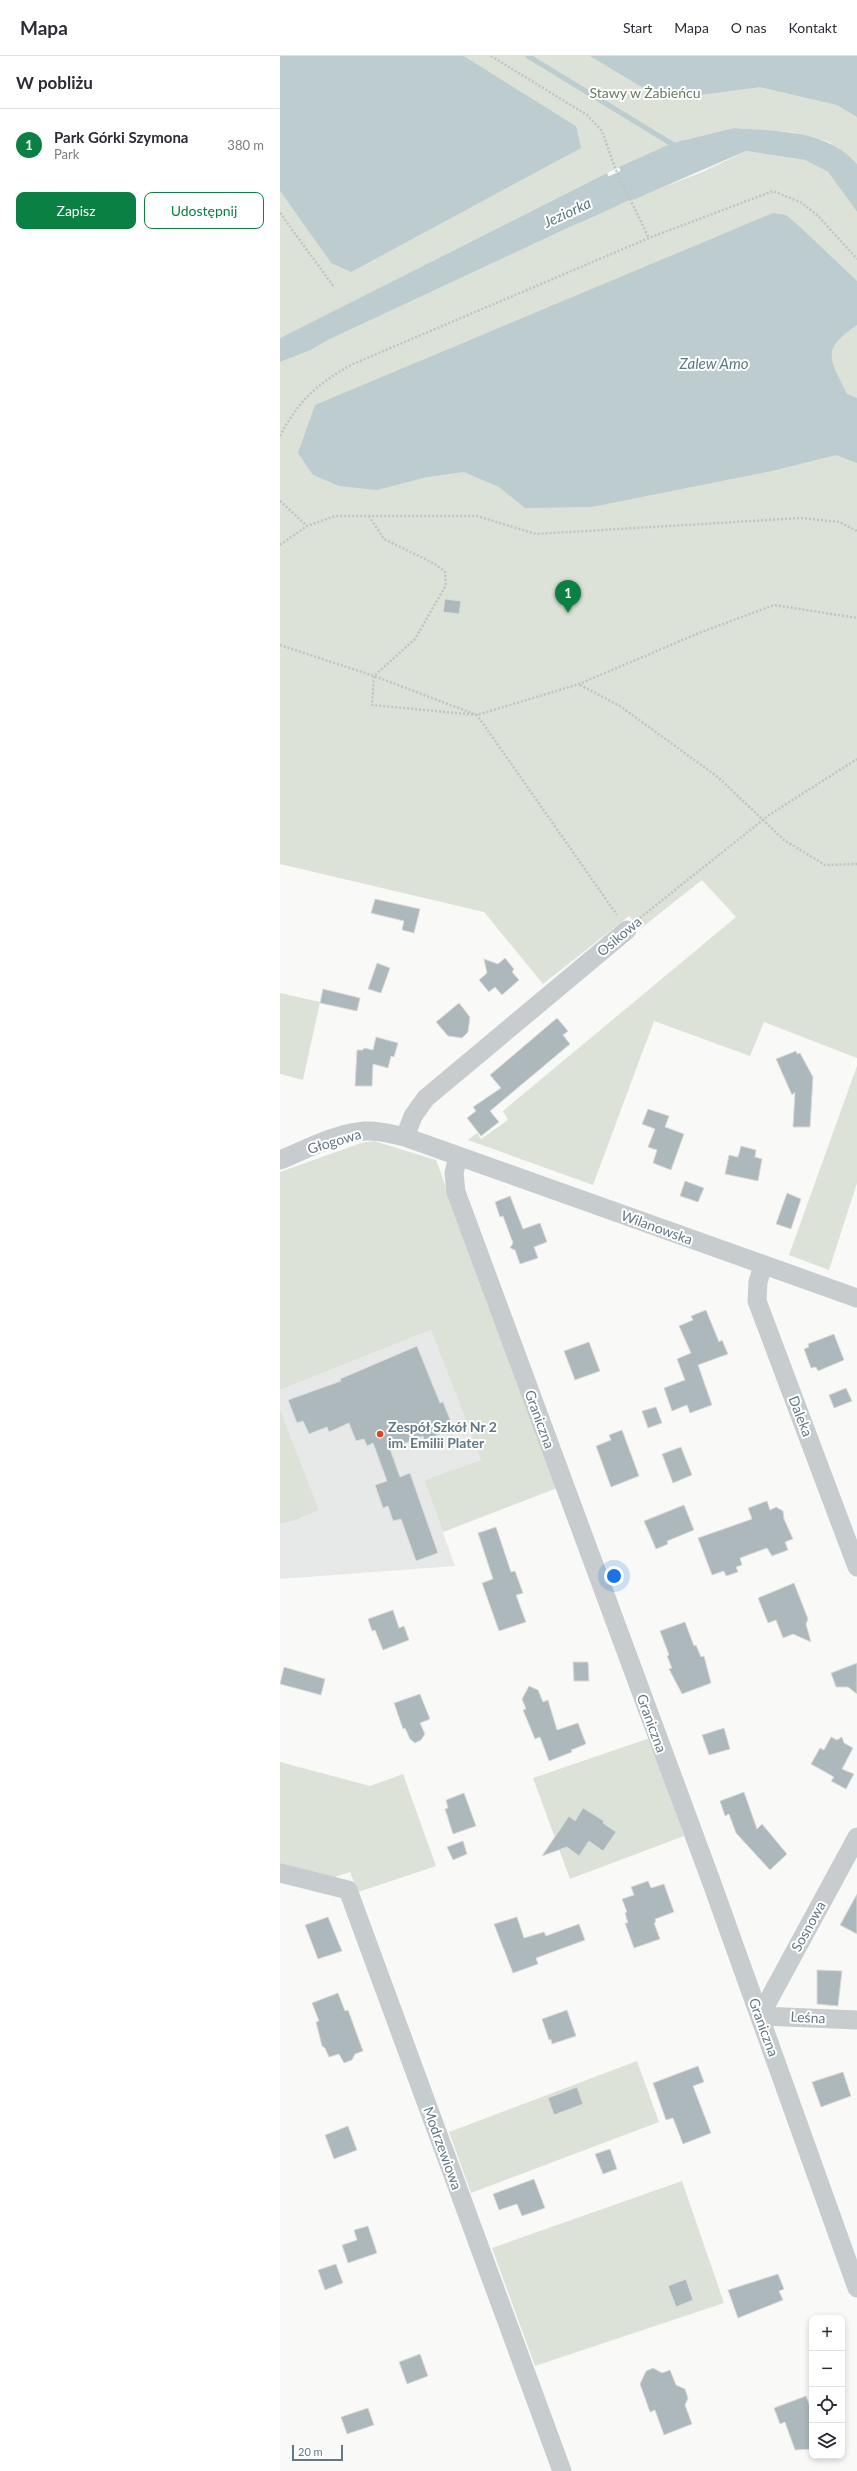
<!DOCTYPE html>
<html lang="pl">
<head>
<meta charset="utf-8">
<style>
	:root { --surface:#fff; --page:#f2f2f3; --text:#2b2b33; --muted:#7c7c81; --line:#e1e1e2; --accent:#0b8043 }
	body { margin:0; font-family:Lato,sans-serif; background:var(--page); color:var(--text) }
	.controls { position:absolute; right:12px; bottom:12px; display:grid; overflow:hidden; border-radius:8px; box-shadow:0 2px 6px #0003 }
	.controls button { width:36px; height:36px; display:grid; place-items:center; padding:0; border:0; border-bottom:1px solid var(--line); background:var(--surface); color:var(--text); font:20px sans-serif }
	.scale { position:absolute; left:12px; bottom:10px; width:51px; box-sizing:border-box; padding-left:4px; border:2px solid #627884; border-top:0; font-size:11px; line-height:14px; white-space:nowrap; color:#627884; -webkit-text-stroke:3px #fff; paint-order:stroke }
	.you { position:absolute; left:334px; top:1520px; width:14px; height:14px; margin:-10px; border:3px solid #fff; border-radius:50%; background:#1a73e8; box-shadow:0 0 0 6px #1a73e833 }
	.badge { display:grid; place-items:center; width:26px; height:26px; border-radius:50%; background:var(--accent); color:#fff; font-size:13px; font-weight:700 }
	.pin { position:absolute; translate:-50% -33px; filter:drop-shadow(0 1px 2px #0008) }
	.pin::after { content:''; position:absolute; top:21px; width:14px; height:12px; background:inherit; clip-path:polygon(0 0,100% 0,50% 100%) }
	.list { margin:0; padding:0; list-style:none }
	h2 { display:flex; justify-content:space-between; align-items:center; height:52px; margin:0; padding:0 16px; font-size:17px }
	h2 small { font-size:13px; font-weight:400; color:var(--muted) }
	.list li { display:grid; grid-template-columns:26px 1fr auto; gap:12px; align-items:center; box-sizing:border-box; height:72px; padding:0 16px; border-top:1px solid var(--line) }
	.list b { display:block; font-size:15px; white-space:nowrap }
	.list p { margin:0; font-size:13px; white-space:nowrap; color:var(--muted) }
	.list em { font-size:13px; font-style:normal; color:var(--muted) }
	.actions { display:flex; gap:8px; padding:12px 16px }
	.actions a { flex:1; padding:9px 0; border:1px solid var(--accent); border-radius:8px; text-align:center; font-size:14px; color:var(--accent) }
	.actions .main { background:var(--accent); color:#fff }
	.icon { flex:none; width:22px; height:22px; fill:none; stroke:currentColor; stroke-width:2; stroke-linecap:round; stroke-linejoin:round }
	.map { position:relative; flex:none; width:577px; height:2415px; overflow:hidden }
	header { display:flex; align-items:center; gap:24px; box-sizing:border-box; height:56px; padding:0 20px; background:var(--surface); border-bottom:1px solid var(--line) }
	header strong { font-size:19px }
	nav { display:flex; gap:22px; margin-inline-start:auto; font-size:14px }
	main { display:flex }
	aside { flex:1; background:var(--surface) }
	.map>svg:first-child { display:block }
</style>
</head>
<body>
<header>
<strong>Mapa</strong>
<nav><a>Start</a><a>Mapa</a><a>O nas</a><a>Kontakt</a></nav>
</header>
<main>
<aside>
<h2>W pobliżu<small></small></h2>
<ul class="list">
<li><span class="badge">1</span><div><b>Park Górki Szymona</b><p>Park</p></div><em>380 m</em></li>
</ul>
<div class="actions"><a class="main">Zapisz</a><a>Udostępnij</a></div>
</aside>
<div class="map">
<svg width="577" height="2415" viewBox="0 0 577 2415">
	<rect width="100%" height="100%" fill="#f9f9f7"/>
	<path fill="#e7e9e8" d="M151 1274 201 1404 144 1424 175 1510 0 1523V1468L14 1465 39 1454 0 1353V1334Z"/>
	<path fill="#dce2d7" d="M184 0H577V108L549 86 512 76 454 72 392 87 327 117 0 282V135L51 207 296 70Z
		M466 95 525 104 548 116 577 156V1002L484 966 470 1000 374 965 313 1129 188 1084 197 1077 201 1083 228 1064 223 1055 456 861 422 824 360 873 349 860 263 928 204 856 0 808V306L31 294 48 284 339 148 420 117Z
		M0 937 40 946 23 1024 0 1018Z
		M577 1010V1127L549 1214 509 1199Z
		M94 1085 156 1104 277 1432 163 1476 144 1424 201 1404 151 1274 0 1334V1116L81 1087Z
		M0 1353 39 1454 14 1465 0 1468Z
		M370 1682 404 1780 290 1823 253 1722Z
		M0 1706 90 1730 123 1718 156 1810 78 1836 70 1816 49 1823 0 1809Z
		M357 2005 379 2066 191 2137 169 2076Z
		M402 2125 444 2247 255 2310 212 2192Z"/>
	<path fill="#bdcccf" d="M0 0H184L296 70 301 92 71 216 51 207 0 135Z
		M310 0H577V61L557 49 480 31 383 44Z
		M454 72C496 75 547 73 577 108V156L548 116 525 104 466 95 353 144 339 111 392 87Z
		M327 117 339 148 48 284 31 294 0 306V282Z
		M493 157 506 159 518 169 577 225V269C540 294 550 303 567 338L577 342V407L556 399 492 415 312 451 245 452 219 431 184 416 147 421 97 434 59 430 33 419 18 397 35 349Z"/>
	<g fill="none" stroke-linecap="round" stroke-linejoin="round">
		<path stroke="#bdcccf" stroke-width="5" d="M248 0 397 91"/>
		<path stroke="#bdcccf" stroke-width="30" d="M296 152 383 112"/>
	</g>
	<path fill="#adb8bc" stroke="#dbdbd9" d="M165 543 181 545 179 558 163 556Z
		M95 843 140 853 134 877 122 874 124 865 91 857Z
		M225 902 234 913 232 916 239 924 222 939 215 931 209 936 199 924 207 917 204 903 218 908Z
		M97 907 110 912 101 937 88 933Z
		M43 933 80 942 77 955 40 947Z
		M179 947 190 961 188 976 182 982 168 980 156 966Z
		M277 962 288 975 283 979 290 988 210 1055 219 1066 201 1080 187 1062 196 1055 193 1051 221 1032 210 1019Z
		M96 981 118 987 114 1001 111 1000 108 1012 93 1008 92 1030H75L77 994H83L84 992 93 994Z
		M516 995 517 998 520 997 533 1021 530 1071H513L515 1036 512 1039 496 1003Z
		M368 1053 389 1060 385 1071 404 1078 391 1114 373 1107 377 1094 368 1091 375 1073 362 1068Z
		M461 1090 476 1094 475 1101 482 1103 478 1125 445 1118 449 1099 458 1101Z
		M405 1125 424 1132 418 1146 400 1140Z
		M507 1137 521 1143 511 1173 496 1168Z
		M230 1140 243 1173 260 1167 267 1186 254 1191 258 1202 240 1208 235 1194 230 1192 233 1187 223 1160 220 1161 215 1146Z
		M426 1254 439 1286 442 1284 448 1298 418 1309 432 1349 410 1357 407 1349 392 1355 384 1332 405 1324 397 1303 411 1297 399 1270 413 1264 411 1260Z
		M554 1278 564 1304 538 1315 536 1311 531 1312 524 1293 529 1291 528 1288Z
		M309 1286 320 1315 295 1324 284 1295Z
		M137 1290 160 1347 163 1346 172 1368 158 1374 160 1378 144 1384 143 1380 110 1393 120 1421 130 1417 158 1497 136 1505 121 1463 113 1465 108 1450 103 1452 95 1429 107 1425 93 1387 87 1390 84 1383 76 1385 69 1367 49 1376 47 1371 29 1378 23 1365 17 1367 8 1344 61 1325 60 1323Z
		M566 1332 572 1345 554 1352 549 1339Z
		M376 1351 382 1367 368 1372 362 1355Z
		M342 1374 359 1420 331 1431 316 1390 331 1384 329 1379Z
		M401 1391 412 1419 393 1427 382 1398Z
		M487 1445 490 1454 496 1451 503 1455 504 1463 513 1483 505 1486 508 1494 492 1500 487 1492 460 1502 462 1509 456 1511 458 1516 446 1520 444 1515 432 1519 418 1482 472 1463 468 1452Z
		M404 1449 414 1474 387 1485 388 1488 376 1493 364 1465Z
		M216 1471 231 1516 235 1515 243 1537 236 1539 246 1566 219 1575 202 1527 213 1523 198 1477Z
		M514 1527 528 1563 526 1568 531 1586 513 1578 503 1582 496 1564 488 1567 478 1542Z
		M113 1554 119 1572 124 1570 129 1584 103 1594 95 1574 92 1575 88 1563Z
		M405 1566 414 1590 416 1589 421 1601 424 1600 431 1627 402 1638 389 1613 392 1612 387 1600 389 1599 380 1575Z
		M293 1606H308L309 1625H294Z
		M577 1607V1638L568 1631H556L551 1617Z
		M4 1611 45 1623 41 1639 0 1628Z
		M249 1630 258 1634 263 1646 268 1644 277 1674 298 1667 306 1688 291 1694 292 1696 269 1705 260 1681 255 1683 243 1654 246 1653 242 1643Z
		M140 1638 150 1663 140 1667 145 1678 141 1684 135 1687 130 1683 125 1672 123 1673 114 1647Z
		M444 1672 450 1693 429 1699 422 1679Z
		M551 1681 557 1684 562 1681 564 1687 573 1692 562 1713 574 1718 566 1733 551 1725 554 1721 531 1708 540 1692 544 1694Z
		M464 1736 477 1773 482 1768 507 1798 490 1814 456 1777 449 1758 445 1760 440 1745Z
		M184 1737 196 1770 173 1778 165 1753 168 1752 166 1744Z
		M303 1752 324 1765 323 1767 336 1776 323 1795 309 1785 299 1800 287 1791 262 1800 289 1760 295 1765Z
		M183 1785 187 1798 173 1804 167 1791Z
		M368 1825 371 1832 384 1828 394 1856 375 1863 376 1866 374 1867 380 1883 354 1892 345 1867H348L345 1857 347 1856 342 1843 354 1839 351 1831Z
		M577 1838V1878L560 1869Z
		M48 1861 62 1895 38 1903 25 1869Z
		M237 1861 244 1882 264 1876 266 1880 299 1868 305 1884 256 1902 258 1908 233 1917 214 1868Z
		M537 1914 562 1915 558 1950 537 1948Z
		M58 1937 65 1955 68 1954 83 1995 75 1998 72 2004 64 2007 59 1998 49 2001 45 1992 42 1990 36 1966 39 1965 32 1947Z
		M287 1954 296 1980 272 1988 271 1983 269 1984 262 1963Z
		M418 2010 424 2026 413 2030 431 2077 403 2088 393 2062 386 2064 373 2027Z
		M563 2016 571 2040 541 2051 532 2026Z
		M297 2031 303 2048 274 2059 268 2042Z
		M68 2070 77 2094 54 2103 45 2079Z
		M330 2093 337 2113 323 2118 315 2098Z
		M254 2123 265 2152 242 2160 237 2148 219 2154 213 2138Z
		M88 2170 97 2197 68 2207 62 2189 77 2184 74 2174Z
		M56 2208 63 2227 45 2234 38 2214Z
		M498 2218 504 2233 499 2235 503 2244 458 2262 448 2234Z
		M406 2223 413 2244 396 2251 388 2230Z
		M140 2298 148 2320 127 2328 119 2306Z
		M373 2312 382 2317 390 2314 396 2329 405 2333 408 2342 405 2349 412 2368 384 2379 375 2354 370 2356 360 2328 366 2315Z
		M526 2340 532 2356V2393L515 2394 505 2366 500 2368 494 2352Z
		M88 2352 94 2369 67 2378 61 2361Z"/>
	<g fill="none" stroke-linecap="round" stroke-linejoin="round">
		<path stroke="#c0c4c5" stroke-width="2.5" stroke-dasharray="2 2" stroke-linecap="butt" d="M211 0 307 59 322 75 335 112 369 182
			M0 157 54 231
			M0 380C18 345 38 327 73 308L369 182 493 135 522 147 538 160 577 203
			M0 445 27 470
			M89 460 104 483 155 508 165 516 166 529 135 583 94 620 92 649 197 659 299 628 419 577 494 549 577 562
			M0 489 27 470 55 460H197L256 478 521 462 559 466 577 475
			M0 589 94 620 197 659 337 859
			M300 629 340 650 439 722 504 784 545 809 577 808
			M360 862 489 759 577 703"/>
		<path stroke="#c7cccf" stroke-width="19" d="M125 1081 133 1060 146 1042 347 874
			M178 1101 174 1117 176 1136 430 1822 577 2232
			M0 1104C27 1093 56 1077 85 1075 99 1074 112 1078 125 1081L577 1242
			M483 1209 478 1226 477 1245 577 1511
			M577 1781 480 1960 577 1964
			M0 1817 68 1834 282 2415"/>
	</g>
	<circle fill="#f13d1f" stroke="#fff" stroke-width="1.5" cx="100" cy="1378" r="4"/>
	<g text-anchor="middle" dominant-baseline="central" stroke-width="4" stroke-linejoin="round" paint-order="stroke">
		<g font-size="14" fill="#687b61" stroke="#fff">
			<text x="365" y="36">Stawy w Żabieńcu</text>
		</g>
		<g font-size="14" fill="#627884" stroke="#fff">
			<text transform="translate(339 880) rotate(-40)">Osikowa</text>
			<text transform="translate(54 1085) rotate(-17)">Głogowa</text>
			<text transform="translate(377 1171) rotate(20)">Wilanowska</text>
			<text transform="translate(521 1360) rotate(69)">Daleka</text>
			<text transform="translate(260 1363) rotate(70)">Graniczna</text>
			<text transform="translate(372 1667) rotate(70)">Graniczna</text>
			<text transform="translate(528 1870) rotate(-61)">Sosnowa</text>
			<text transform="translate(528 1961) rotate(3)">Leśna</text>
			<text transform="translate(484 1971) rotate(70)">Graniczna</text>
			<text transform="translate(163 2092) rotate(70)">Modrzewiowa</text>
		</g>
		<g font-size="14" font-weight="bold" fill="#627884" stroke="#fff" text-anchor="start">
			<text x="108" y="1370">Zespół Szkół Nr 2<tspan x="108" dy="16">im. Emilii Plater</tspan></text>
		</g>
		<g font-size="15" font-style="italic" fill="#5d787e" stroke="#fff">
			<text transform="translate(287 156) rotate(-25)">Jeziorka</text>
			<text x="434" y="307">Zalew Amo</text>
		</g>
	</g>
</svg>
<div class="controls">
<button>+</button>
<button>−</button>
<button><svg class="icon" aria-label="locate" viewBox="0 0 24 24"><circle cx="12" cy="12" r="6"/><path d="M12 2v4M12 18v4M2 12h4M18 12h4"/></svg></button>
<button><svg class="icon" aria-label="layers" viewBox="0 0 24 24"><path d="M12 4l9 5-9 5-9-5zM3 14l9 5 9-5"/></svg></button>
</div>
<div class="scale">20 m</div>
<div class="you"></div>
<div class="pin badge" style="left:288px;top:557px">1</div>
</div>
</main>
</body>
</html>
